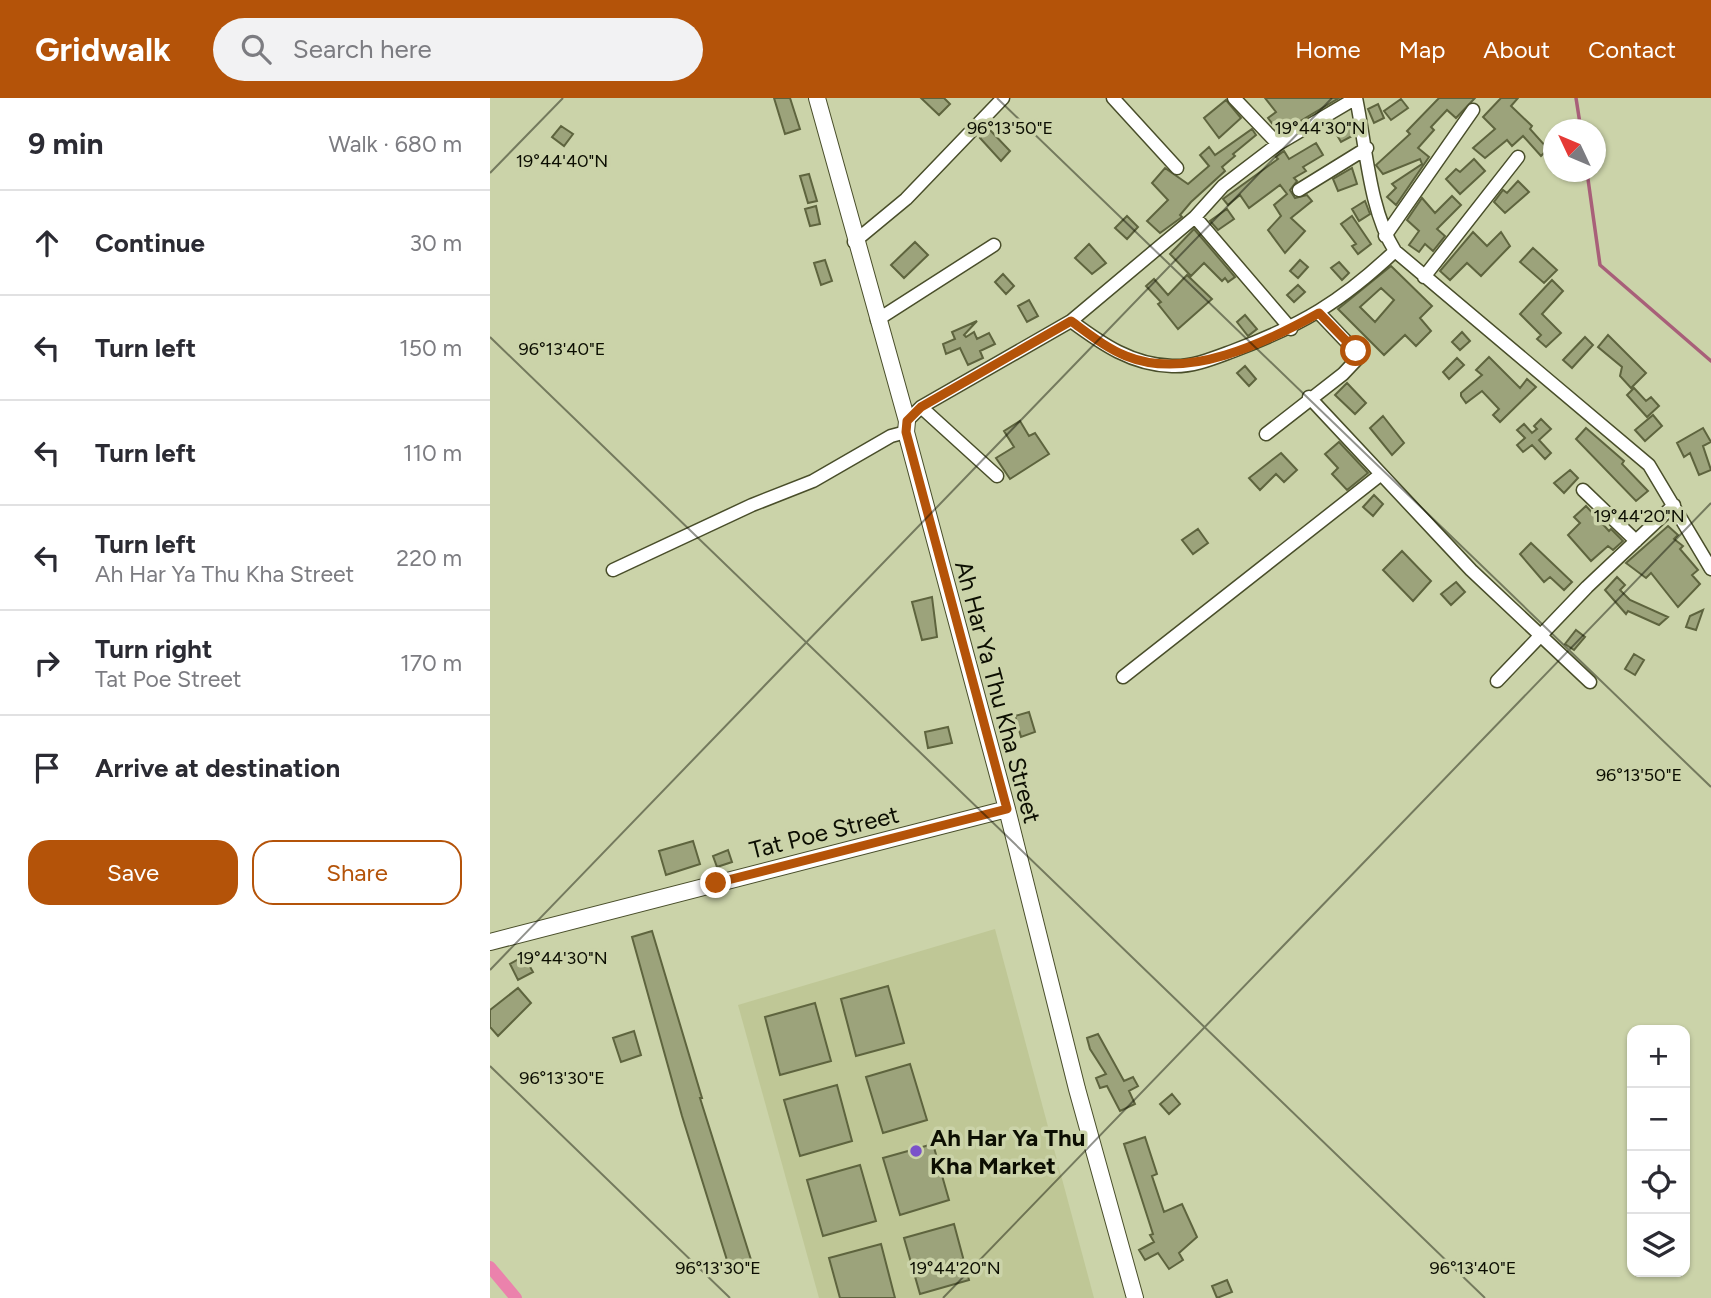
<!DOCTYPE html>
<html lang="en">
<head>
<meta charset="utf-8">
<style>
	:root { --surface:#fff; --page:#f2f2f3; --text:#2b2b33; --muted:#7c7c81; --line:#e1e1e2; --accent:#b45309 }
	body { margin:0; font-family:Figtree,sans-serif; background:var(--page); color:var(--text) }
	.controls { position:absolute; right:21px; bottom:21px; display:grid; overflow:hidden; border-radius:14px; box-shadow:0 2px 5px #0004 }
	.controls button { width:63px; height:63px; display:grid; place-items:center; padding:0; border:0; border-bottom:2px solid var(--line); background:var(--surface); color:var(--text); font:35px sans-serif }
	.compass { position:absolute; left:1053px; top:21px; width:63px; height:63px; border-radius:50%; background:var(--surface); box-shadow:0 2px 5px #0004; rotate:314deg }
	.stop { position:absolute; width:21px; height:21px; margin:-16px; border:5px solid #b45309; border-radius:50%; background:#fff }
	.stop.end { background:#b45309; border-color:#fff; box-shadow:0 2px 7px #0008 }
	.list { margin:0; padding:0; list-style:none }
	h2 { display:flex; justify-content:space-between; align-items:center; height:91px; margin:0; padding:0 28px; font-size:30px }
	h2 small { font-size:23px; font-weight:400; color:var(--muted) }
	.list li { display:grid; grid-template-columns:46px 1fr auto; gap:21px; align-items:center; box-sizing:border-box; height:105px; padding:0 28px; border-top:2px solid var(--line) }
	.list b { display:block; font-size:26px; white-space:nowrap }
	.list p { margin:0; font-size:23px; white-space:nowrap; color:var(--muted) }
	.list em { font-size:23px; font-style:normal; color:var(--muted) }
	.actions { display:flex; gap:14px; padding:21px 28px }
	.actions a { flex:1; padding:16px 0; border:2px solid var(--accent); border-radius:21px; text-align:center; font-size:24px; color:var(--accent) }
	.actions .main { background:var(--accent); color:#fff }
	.icon { flex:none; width:38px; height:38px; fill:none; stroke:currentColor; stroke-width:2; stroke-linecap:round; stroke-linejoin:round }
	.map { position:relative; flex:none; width:1221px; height:1200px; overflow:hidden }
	header { display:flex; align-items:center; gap:42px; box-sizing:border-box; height:98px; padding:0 35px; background:var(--accent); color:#fff }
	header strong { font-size:33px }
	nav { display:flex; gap:38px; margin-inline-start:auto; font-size:24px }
	.search { width:490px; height:63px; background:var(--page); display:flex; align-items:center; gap:18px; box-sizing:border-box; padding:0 24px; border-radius:38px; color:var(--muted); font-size:26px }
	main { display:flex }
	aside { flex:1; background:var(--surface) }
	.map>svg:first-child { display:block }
</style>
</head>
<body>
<header>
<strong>Gridwalk</strong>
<div class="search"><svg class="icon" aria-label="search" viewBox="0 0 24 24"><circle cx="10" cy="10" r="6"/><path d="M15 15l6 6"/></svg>Search here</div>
<nav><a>Home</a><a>Map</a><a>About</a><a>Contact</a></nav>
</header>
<main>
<aside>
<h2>9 min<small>Walk · 680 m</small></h2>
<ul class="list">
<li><svg class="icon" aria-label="ahead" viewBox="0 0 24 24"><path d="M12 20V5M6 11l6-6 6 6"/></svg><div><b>Continue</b></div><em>30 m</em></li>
<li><svg class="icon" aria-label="left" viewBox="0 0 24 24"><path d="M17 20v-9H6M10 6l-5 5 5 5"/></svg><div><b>Turn left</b></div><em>150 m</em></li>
<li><svg class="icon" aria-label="left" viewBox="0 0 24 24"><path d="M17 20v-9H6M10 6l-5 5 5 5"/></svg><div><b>Turn left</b></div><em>110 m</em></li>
<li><svg class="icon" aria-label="left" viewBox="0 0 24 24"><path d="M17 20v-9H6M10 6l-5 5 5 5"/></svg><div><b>Turn left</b><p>Ah Har Ya Thu Kha Street</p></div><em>220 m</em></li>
<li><svg class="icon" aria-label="right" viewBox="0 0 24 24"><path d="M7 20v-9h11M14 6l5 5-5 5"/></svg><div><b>Turn right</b><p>Tat Poe Street</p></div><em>170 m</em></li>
<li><svg class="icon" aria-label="arrive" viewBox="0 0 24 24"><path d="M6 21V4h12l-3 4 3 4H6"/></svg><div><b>Arrive at destination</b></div></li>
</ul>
<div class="actions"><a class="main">Save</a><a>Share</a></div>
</aside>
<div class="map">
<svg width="1221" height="1200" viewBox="0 0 1221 1200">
	<rect width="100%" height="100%" fill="#cbd3a9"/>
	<path fill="#bfc796" d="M505 831 604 1200H329L248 907Z"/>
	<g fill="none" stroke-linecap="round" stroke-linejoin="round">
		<path stroke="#a85f79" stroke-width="3.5" d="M1086 0 1091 32
			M1097 74 1110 167 1221 263"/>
		<path stroke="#eb82ac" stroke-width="12" d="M0 1169 26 1200"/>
	</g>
	<path fill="#9ca37b" stroke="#5e643e" stroke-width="2" fill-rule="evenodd" d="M284 0H300L310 31 295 36Z
		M431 0H454L460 6 449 17Z
		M775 0H849L797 31 792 23 784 28 778 20 786 14Z
		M949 0H985L966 20 957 12 941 29 944 32 928 50 939 59 906 107 897 99 906 90 902 86 932 66 930 61 893 76 886 67 920 36 917 33Z
		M1011 0H1028L1021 8 1042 28 1040 31 1058 51 1051 58 1033 38 1022 48 1017 42 995 60 983 50 1005 31 993 19Z
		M911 1 918 10 901 22 894 13Z
		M736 2 751 20 729 40 714 20Z
		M888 6 894 20 884 25 878 11Z
		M858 24 864 37 851 44 844 32Z
		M71 28 83 36 74 48 62 39Z
		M499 31 520 53 511 63 490 40Z
		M762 31 766 37 743 56 745 58 732 69 735 73 701 104 690 117 692 119 670 135 657 123 678 102 662 85 675 70 698 86 719 68 710 57 719 49 725 57Z
		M826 45 833 57 813 69 816 73 804 80 807 83 800 92 805 100 817 97 822 103 801 120 815 133 795 155 778 132 791 118 784 107 797 96 790 87 759 110 750 97 738 107 733 101 788 61 786 59 794 53 799 61Z
		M984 61 995 73 970 96 956 81 966 71 970 74Z
		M862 70 867 86 848 93 843 81Z
		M319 76 327 103 318 105 310 78Z
		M1028 83 1039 94 1015 115 1004 104 1013 92 1017 95Z
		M962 98 971 107 947 131 955 138 943 153 935 146 929 154 919 147 929 133 917 122 932 100 945 115Z
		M875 103 880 116 869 123 862 111Z
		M326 108 330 126 320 128 315 111Z
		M737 111 744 121 728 132 720 123Z
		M637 118 648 129 637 141 625 130Z
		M862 118 881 146 868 156 862 148 866 146 851 126Z
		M704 131 745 179 738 184 735 180 732 183 714 165 701 178 680 156Z
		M983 134 997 148 1011 134 1020 148 991 178 977 165 960 182 950 173Z
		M425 144 438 157 414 180 401 167Z
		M599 146 616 165 602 176 585 160Z
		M1043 150 1067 172 1054 185 1030 164Z
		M335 162 342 183 331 187 324 165Z
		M810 162 818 169 808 180 800 173Z
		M849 164 859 175 852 182 841 170Z
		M901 168 942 208 930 220 941 233 926 248 915 237 894 257 848 211ZM891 190 904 202 885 224 870 209Z
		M513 176 524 188 516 196 505 184Z
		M697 177 722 201 688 231 668 206 671 204 656 188 664 181 678 197Z
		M1062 182 1073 193 1052 216 1071 235 1056 249 1047 241 1051 237 1030 216Z
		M808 187 815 194 804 204 797 197Z
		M539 202 548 218 537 224 528 208Z
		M755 217 767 231 758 238 747 224Z
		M487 223 474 237 476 239 484 234 487 241 499 235 505 246 490 253 493 260 478 267 470 250 456 256 453 246 465 241 462 234Z
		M972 234 980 243 970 252 962 244Z
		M1118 237 1156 275 1141 290 1130 278 1132 269 1108 249Z
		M1095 239 1103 247 1082 270 1073 262Z
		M999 259 1030 290 1037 281 1046 289 1010 324 1003 317 1009 311 992 293 976 305 971 298V295L992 277 986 272Z
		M967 260 974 267 959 281 953 274Z
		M755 268 766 281 759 288 747 275Z
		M857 285 876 305 865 316 845 297Z
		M1144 290 1156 303 1161 299 1169 308 1157 319 1137 297Z
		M1163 317 1172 328 1155 343 1145 332Z
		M893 318 914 345 902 357 880 330Z
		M1051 321 1061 331 1049 342 1061 355 1055 361 1042 347 1033 354 1027 347 1035 340 1027 332 1034 326 1042 335 1047 331 1044 328Z
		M530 323 539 338 545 335 559 356 520 381 506 360 524 349 514 333Z
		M1096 330 1134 363 1132 366 1158 393 1146 403 1086 341Z
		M1213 330 1221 344 1213 348 1221 372 1209 377 1200 355 1194 359 1187 345Z
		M849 344 878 375 857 392 842 376 848 370 835 356Z
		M791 355 807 372 794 384 786 376 770 392 759 380Z
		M1080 372 1088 380 1074 395 1064 385Z
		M884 397 893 406 883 418 873 409Z
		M1096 408 1119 433 1121 431 1133 443 1123 452 1118 448 1101 463 1078 437 1090 425 1084 419Z
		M1178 428 1188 437 1184 441 1193 448 1190 451 1208 472 1202 477 1210 486 1188 509 1161 475 1156 480 1136 465Z
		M708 431 718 445 703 456 692 442Z
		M1041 445 1082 484 1074 492 1060 479 1054 484 1030 456Z
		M912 453 941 483 923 503 893 472Z
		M1127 479 1135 487 1130 492 1140 502 1178 519 1169 527 1138 513 1136 516 1115 492Z
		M966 484 975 494 961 507 951 496Z
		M442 499 447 539 432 542 422 504Z
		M1213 512 1206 532 1196 529 1200 518Z
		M1086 532 1095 539 1084 552 1075 546Z
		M1144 556 1154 562 1145 577 1135 571Z
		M539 614 545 634 531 639 525 618Z
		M458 629 462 645 438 650 435 634Z
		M203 743 210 766 176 777 169 753Z
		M238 752 242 764 227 769 223 758Z
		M162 833 212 1000H210L263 1168 241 1175 192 1018 142 839Z
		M34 858 43 874 28 882 20 866Z
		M398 888 414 945 366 958 351 901Z
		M28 890 41 905 8 938 0 929V912Z
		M325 905 341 963 290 977 275 919Z
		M144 933 151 957 131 964 123 940Z
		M608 936 634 983 643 979 648 988 639 993 645 1006 630 1013 617 988 610 990 606 980 616 976 600 951 597 940Z
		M420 966 437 1022 393 1035 376 979Z
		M347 987 362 1043 310 1058 294 1002Z
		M682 996 690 1006 679 1016 670 1006Z
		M655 1039 667 1076 662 1078 674 1114 692 1106 707 1139 689 1155 693 1162 679 1171 668 1155 655 1162 649 1152 664 1144 660 1137 663 1136 634 1046Z
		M443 1046 459 1102 410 1117 393 1060Z
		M370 1067 386 1123 333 1138 317 1082Z
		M464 1126 479 1182 430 1196 414 1140Z
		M391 1146 405 1200H350L339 1160Z
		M737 1182 742 1194 727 1200 722 1188Z"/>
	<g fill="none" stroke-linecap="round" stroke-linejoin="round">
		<defs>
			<path id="minor" d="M623 0 687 70
				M744 0 788 46
				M866 0C876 47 879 112 905 153L1159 367 1221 471
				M809 92 877 50
				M705 119 801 231
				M895 138 983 12
				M364 144 416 101 513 0
				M934 179 1028 59
				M387 222 504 147
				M581 223C612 246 642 267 682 268 703 269 724 260 743 253 812 227 851 204 905 153
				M819 299 981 472 1100 584
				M431 309 507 378
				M417 323 431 309 581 223 705 119 733 88 788 46 866 0
				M776 336 853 276 870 258 829 215
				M1093 392 1146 443
				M123 472 262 407 323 383 401 338 416 334
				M633 579 890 377
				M1007 583 1097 489 1184 407"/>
			<path id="tertiary" d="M327 0 417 323 416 334 517 711 587 991 645 1200
				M0 844 517 711"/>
		</defs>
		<use href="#minor" stroke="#494e2a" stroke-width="15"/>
		<use href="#tertiary" stroke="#494e2a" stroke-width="18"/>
		<use href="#minor" stroke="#fff" stroke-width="12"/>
		<use href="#tertiary" stroke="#fff" stroke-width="16"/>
	</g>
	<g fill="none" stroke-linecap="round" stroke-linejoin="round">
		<path stroke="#b45309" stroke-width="9" d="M226 785 517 711 416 334 417 323 431 309 581 223C599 236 616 250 636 258 697 283 775 245 829 215L866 253"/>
	</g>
	<path fill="none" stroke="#0c0e02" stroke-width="2" stroke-opacity="0.45" d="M507 0 1221 689M0 75 73 0M0 239 995 1200M0 872 842 0M0 968 240 1200M453 1200 1221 405"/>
	<circle fill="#7a51ca" stroke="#cbd3a9" stroke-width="2.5" cx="426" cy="1053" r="7"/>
	<g text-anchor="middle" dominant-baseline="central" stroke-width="7" stroke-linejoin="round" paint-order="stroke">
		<g font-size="24" fill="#0c0e02" stroke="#cbd3a9">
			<text transform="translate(508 594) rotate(75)">Ah Har Ya Thu Kha Street</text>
			<text transform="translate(334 734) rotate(-14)">Tat Poe Street</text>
		</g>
		<g font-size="24" font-weight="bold" fill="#0c0e02" stroke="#cbd3a9" text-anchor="start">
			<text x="440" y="1039">Ah Har Ya Thu<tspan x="440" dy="28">Kha Market</tspan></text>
		</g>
	</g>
	<g font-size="18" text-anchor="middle" fill="#0c0e02" stroke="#cbd3a9" stroke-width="7" stroke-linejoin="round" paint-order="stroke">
		<text x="520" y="36">96°13'50"E</text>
		<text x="830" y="36">19°44'30"N</text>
		<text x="72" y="69">19°44'40"N</text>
		<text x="72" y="257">96°13'40"E</text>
		<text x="1149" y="424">19°44'20"N</text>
		<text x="1149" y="683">96°13'50"E</text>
		<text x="72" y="866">19°44'30"N</text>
		<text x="72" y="986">96°13'30"E</text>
		<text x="465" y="1176">19°44'20"N</text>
		<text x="228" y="1176">96°13'30"E</text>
		<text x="983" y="1176">96°13'40"E</text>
	</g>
</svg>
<div class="controls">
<button>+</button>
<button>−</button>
<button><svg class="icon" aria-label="locate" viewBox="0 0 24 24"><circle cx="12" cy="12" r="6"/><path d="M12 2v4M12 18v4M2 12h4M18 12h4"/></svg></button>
<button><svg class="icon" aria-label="layers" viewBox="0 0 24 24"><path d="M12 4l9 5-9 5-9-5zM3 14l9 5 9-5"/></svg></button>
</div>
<svg class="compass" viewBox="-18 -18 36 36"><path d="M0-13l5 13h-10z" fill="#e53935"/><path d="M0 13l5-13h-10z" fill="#7c7c81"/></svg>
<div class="stop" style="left:866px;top:253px"></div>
<div class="stop end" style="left:226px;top:785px"></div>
</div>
</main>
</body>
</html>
